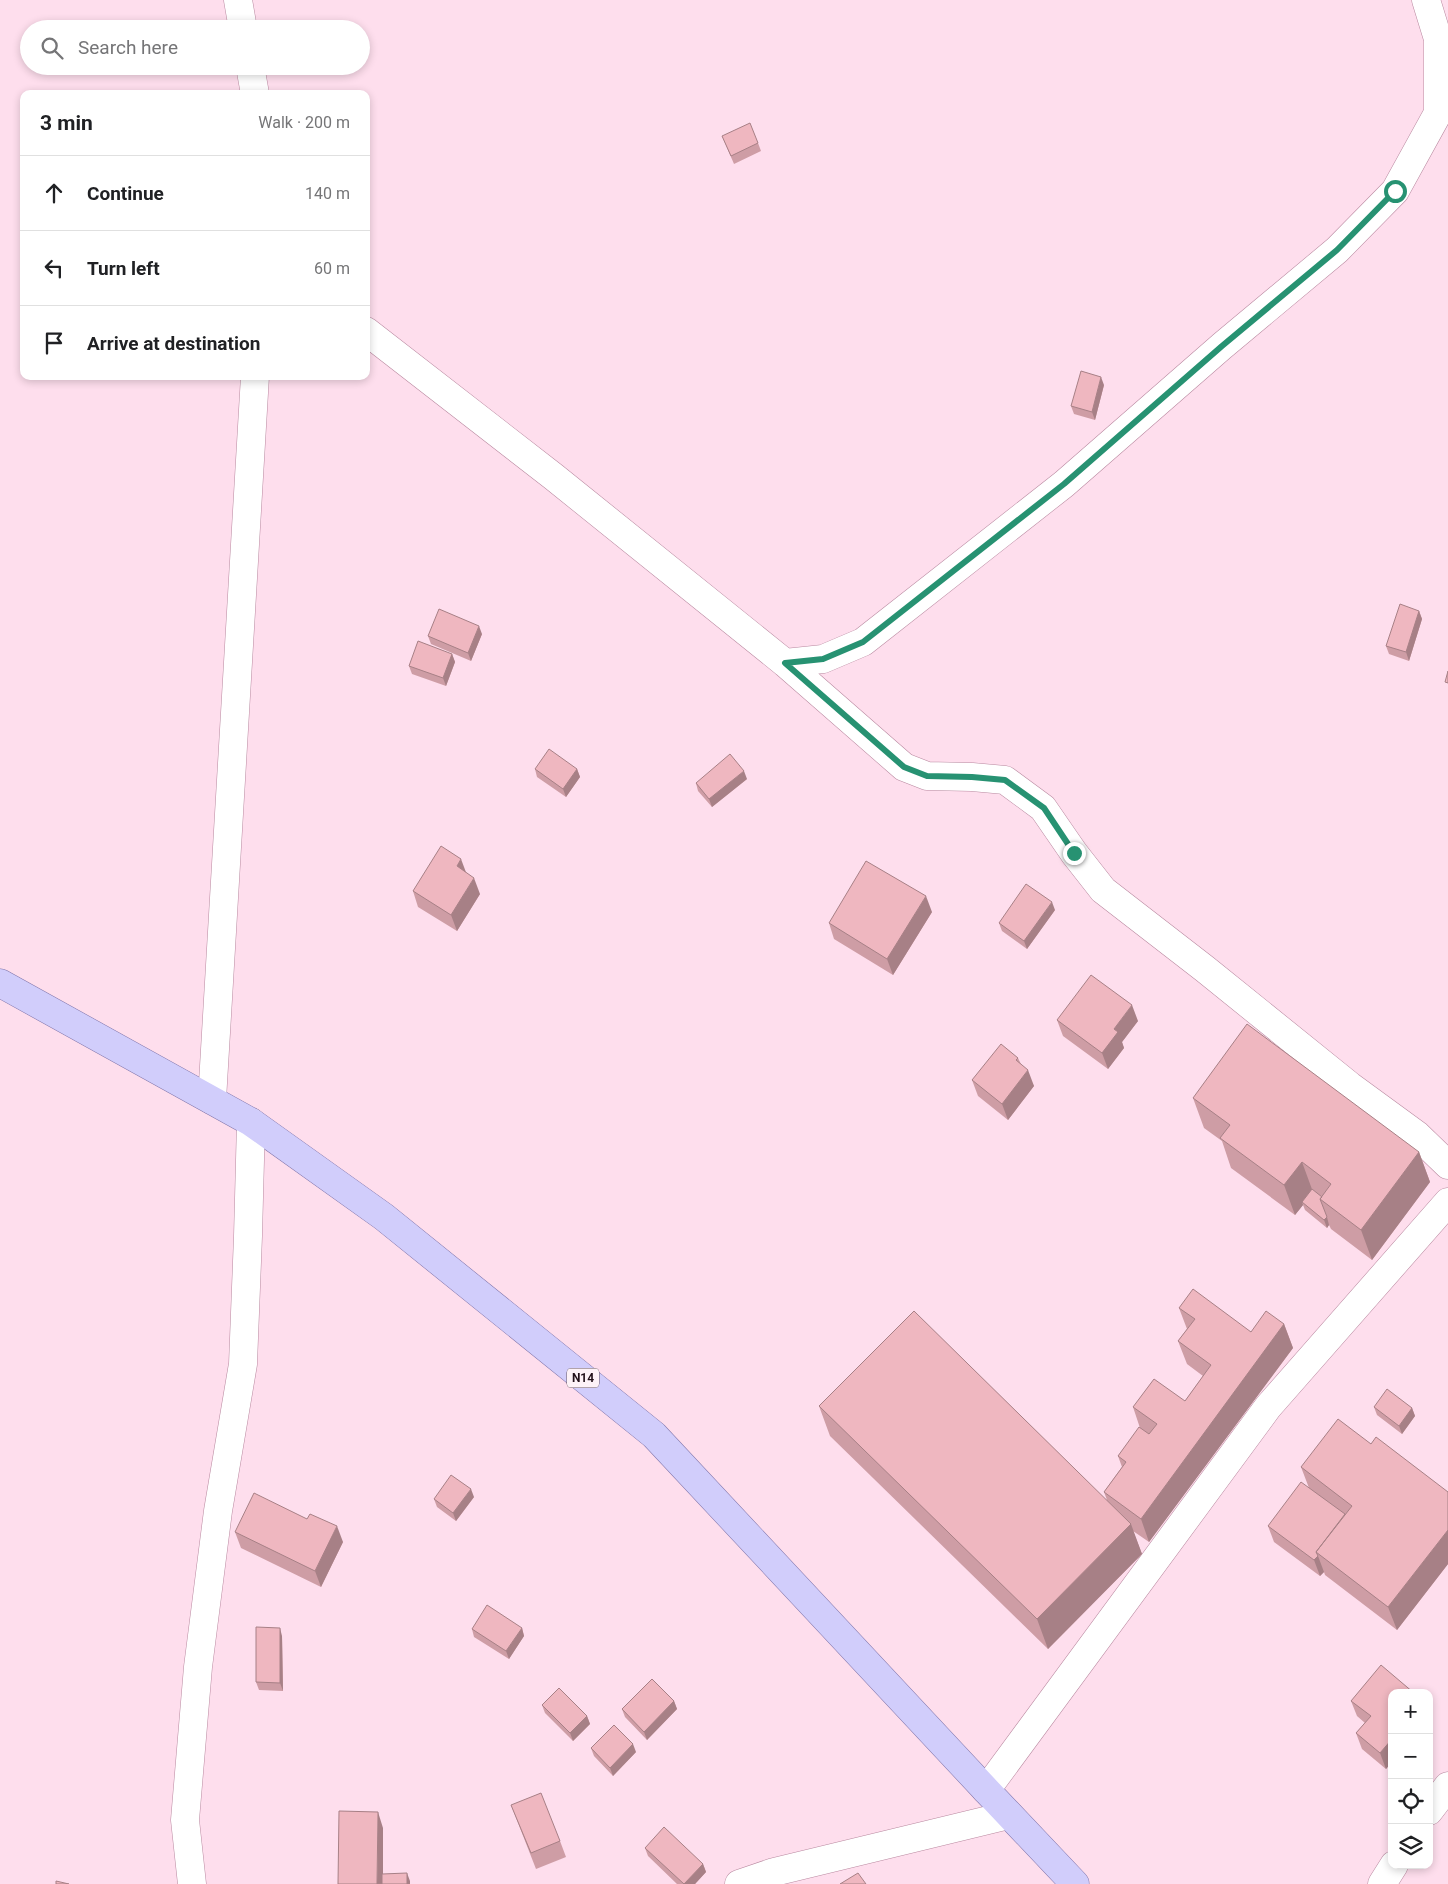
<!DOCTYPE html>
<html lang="en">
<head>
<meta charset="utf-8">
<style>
	:root { --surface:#fff; --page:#f6f6f6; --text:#202124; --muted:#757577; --line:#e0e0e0 }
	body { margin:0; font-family:Roboto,sans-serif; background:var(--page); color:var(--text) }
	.controls { position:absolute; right:15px; bottom:15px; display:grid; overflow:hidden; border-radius:10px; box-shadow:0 2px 8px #0003 }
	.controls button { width:45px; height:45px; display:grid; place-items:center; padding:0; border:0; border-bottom:1px solid var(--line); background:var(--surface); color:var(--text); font:25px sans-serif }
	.stop { position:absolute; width:15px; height:15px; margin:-11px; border:4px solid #279272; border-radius:50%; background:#fff }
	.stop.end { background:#279272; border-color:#fff; box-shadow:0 1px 5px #0008 }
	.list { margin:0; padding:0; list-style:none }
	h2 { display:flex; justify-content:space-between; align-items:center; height:65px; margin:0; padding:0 20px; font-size:21px }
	h2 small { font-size:16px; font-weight:400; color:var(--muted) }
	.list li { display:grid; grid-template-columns:32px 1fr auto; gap:15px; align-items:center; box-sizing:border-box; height:75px; padding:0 20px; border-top:1px solid var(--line) }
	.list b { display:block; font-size:19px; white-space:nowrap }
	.list em { font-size:16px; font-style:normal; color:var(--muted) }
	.icon { flex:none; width:28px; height:28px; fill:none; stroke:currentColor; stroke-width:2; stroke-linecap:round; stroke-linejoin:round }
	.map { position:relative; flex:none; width:1448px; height:1884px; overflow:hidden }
	.search { position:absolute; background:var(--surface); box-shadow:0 2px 8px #0003; left:20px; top:20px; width:350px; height:55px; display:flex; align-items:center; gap:12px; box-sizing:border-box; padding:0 18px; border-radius:28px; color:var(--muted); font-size:19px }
	.panel { position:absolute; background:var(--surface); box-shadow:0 2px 8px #0003; left:20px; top:90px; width:350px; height:290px; border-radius:10px }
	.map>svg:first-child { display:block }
</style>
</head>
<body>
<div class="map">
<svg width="1448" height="1884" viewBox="0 0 1448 1884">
	<rect width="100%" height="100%" fill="#fedeed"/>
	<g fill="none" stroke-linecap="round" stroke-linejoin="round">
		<defs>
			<path id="street" d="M238 0 243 29
				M250 66 255 94
				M366 331 554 477 785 663 904 767 927 776 972 777 1005 780 1043 808 1074 853 1103 890 1205 969 1350 1086 1417 1135 1448 1165
				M785 663 823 659 863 642 1064 484 1222 346 1337 250 1395 191 1438 113V39L1426 0
				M212 1100 255 376
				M986 1790 1268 1407 1448 1202
				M1429 1811 1448 1786
				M192 1884 185 1820 198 1667 218 1511 243 1364 248 1236 251 1122
				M739 1884 774 1872 1009 1815
				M1382 1884 1394 1865"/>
			<path id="primary" d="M0 983 251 1122 384 1217 654 1435 986 1790 1075 1884"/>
		</defs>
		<use href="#street" stroke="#b989a0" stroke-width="29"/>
		<use href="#primary" stroke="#8075aa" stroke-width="29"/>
		<use href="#street" stroke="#fff" stroke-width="28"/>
		<use href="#primary" stroke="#d1cdfb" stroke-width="28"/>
	</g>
	<path fill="#ce9da5" d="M722 136 758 143 761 151 734 164Z
		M1104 385 1095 420 1074 414 1071 406Z
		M1419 611 1422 619 1409 661 1389 654 1386 646Z
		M482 634 471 661 431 644 428 636Z
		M452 654 455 662 446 686 412 674 409 666Z
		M535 769H577L580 777 566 797 537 777Z
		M747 779 712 807 698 791 696 783Z
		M413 891 480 894 457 931 418 907Z
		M1055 910 1027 949 1002 931 999 923Z
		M932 912 893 975 834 939 829 923Z
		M1057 1020 1138 1021 1122 1042 1124 1048 1108 1069 1063 1036Z
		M1018 1058 1021 1064 1034 1086 1008 1120 978 1096 972 1080Z
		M1193 1098 1419 1152 1430 1182 1372 1260 1331 1229 1329 1225 1327 1228 1305 1210 1303 1205 1295 1215 1231 1168 1222 1141 1204 1128Z
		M1179 1308 1251 1332 1284 1324 1293 1348 1149 1542 1133 1531 1142 1554 1048 1649 830 1436 819 1406 1107 1500 1104 1492 1122 1467 1118 1456 1140 1428 1133 1407 1185 1401 1203 1376 1187 1364 1178 1341 1187 1329Z
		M1374 1407 1412 1408 1415 1416 1402 1434 1377 1415Z
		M1371 1444 1448 1492V1564L1397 1630 1325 1575 1324 1572 1320 1576 1274 1542 1268 1526 1309 1488 1301 1467Z
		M474 1497 456 1521 437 1507 434 1499Z
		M307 1519 343 1542 321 1587 241 1548 235 1532Z
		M522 1628 524 1636 509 1659 474 1637 472 1629Z
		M282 1636 283 1691 259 1690 256 1682Z
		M1392 1693V1762L1386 1769 1362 1749 1356 1733 1365 1723 1357 1716 1351 1701Z
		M674 1701 677 1709 647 1740 625 1717 622 1709Z
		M542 1705 587 1716 590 1724 573 1741 545 1713Z
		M591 1748 636 1752 613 1776 594 1756Z
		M511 1805 560 1841 566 1857 536 1869Z
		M645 1848 703 1864 706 1872 695 1884H677L648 1856Z"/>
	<path fill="#a78086" d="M1101 377 1104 385 1095 420 1092 412Z
		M1419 611 1422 619 1409 661 1406 652Z
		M479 626 482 634 471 661 468 653Z
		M452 654 455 662 446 686 443 678Z
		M577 769 580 777 566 797 563 789Z
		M744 771 747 779 712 807 709 799Z
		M461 859 467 875 457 866Z
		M474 878 480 894 457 931 451 915Z
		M926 896 932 912 893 975 887 959Z
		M1052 902 1055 910 1027 949 1024 941Z
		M1132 1005 1138 1021 1122 1042 1124 1048 1108 1069 1102 1053 1114 1029Z
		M1028 1070 1034 1086 1008 1120 1002 1104Z
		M1419 1152 1430 1182 1372 1260 1361 1230Z
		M1302 1162 1313 1192 1302 1202 1303 1205 1295 1215 1284 1185Z
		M1327 1217 1329 1225 1327 1228 1324 1220Z
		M1284 1324 1293 1348 1149 1542 1141 1519Z
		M1412 1408 1415 1416 1402 1434 1399 1426Z
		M471 1489 474 1497 456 1521 453 1513Z
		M1131 1524 1142 1554 1048 1649 1037 1619Z
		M337 1526 343 1542 321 1587 315 1571Z
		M1448 1530V1564L1397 1630 1388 1607Z
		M1318 1556 1324 1572 1320 1576 1314 1560Z
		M280 1628 282 1636 283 1691 280 1683Z
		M522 1628 524 1636 509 1659 506 1651Z
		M674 1701 677 1709 647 1740 644 1732Z
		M587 1716 590 1724 573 1741 570 1733Z
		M1392 1739V1762L1386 1769 1380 1753Z
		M633 1744 636 1752 613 1776 610 1768Z
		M378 1812 383 1828V1884H377Z
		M703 1864 706 1872 695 1884H684Z
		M407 1873 410 1881V1884H407Z"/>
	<path fill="#efb7c0" stroke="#a78086" d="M750 123 758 143 731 156 722 136Z
		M1081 371 1101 377 1092 412 1071 406Z
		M1400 604 1419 611 1406 652 1386 646Z
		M439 609 479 626 468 653 428 636Z
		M418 641 452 654 443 678 409 666Z
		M1448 671V683L1445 682Z
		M549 749 577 769 563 789 535 769Z
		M730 754 744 771 709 799 696 783Z
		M441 846 461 859 457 866 474 878 451 915 413 891Z
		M866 861 926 896 887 959 829 923Z
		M1026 884 1052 902 1024 941 999 923Z
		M1091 975 1132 1005 1114 1029 1118 1032 1102 1053 1057 1020Z
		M1247 1024 1419 1152 1361 1230 1320 1199 1331 1184 1302 1162 1284 1185 1220 1138 1230 1125 1193 1098Z
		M1001 1044 1018 1058 1016 1060 1028 1070 1002 1104 972 1080Z
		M1312 1189 1322 1197 1320 1199 1327 1217 1324 1220 1302 1202Z
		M1193 1289 1251 1332 1266 1311 1284 1324 1141 1519 1104 1492 1126 1462 1118 1456 1139 1427 1149 1434 1157 1424 1133 1407 1154 1379 1185 1401 1211 1365 1178 1341 1195 1319 1179 1308Z
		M914 1311 1131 1524 1037 1619 819 1406Z
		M1387 1389 1412 1408 1399 1426 1374 1407Z
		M1338 1419 1371 1444 1376 1437 1448 1492V1530L1388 1607 1316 1552 1352 1506 1301 1467Z
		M451 1475 471 1489 453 1513 434 1499Z
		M1301 1482 1345 1514 1316 1552 1318 1556 1314 1560 1268 1526Z
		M254 1493 307 1519 310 1514 337 1526 315 1571 235 1532Z
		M487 1605 522 1628 506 1651 472 1629Z
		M256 1627 280 1628V1683L256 1682Z
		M1381 1665 1414 1693H1392V1739L1380 1753 1356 1733 1371 1716 1351 1701Z
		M652 1679 674 1701 644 1732 622 1709Z
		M559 1688 587 1716 570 1733 542 1705Z
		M614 1725 633 1744 610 1768 591 1748Z
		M541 1793 560 1841 531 1853 511 1805Z
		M339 1811 378 1812 377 1884H338Z
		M664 1827 703 1864 684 1884 645 1848Z
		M407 1873V1884H382V1874Z
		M858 1873 866 1884H840Z
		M56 1881 69 1884H56Z"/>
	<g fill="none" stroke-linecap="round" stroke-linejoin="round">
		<path stroke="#279272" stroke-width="6" d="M1074 853 1044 808 1005 780 972 777 927 776 904 767 785 663 823 659 863 642 1064 484 1222 346 1337 250 1395 191"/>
	</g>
	<g text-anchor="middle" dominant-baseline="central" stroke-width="5" stroke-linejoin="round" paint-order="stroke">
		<rect fill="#fdf2f7" stroke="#64545c" stroke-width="1" x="567" y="1368.5" width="32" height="19" rx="4"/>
		<g font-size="12" font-weight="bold" fill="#22111a">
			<text x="583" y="1378">N14</text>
		</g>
	</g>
</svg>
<div class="controls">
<button>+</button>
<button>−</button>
<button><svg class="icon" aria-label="locate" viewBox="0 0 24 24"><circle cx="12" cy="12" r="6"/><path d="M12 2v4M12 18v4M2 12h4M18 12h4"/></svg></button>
<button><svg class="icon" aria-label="layers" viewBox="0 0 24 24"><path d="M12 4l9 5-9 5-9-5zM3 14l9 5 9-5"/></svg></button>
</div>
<div class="stop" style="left:1395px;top:191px"></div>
<div class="stop end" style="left:1074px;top:853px"></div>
<div class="search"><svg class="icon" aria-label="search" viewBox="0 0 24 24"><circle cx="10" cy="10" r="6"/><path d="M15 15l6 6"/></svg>Search here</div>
<section class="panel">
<h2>3 min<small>Walk · 200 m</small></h2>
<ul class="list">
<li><svg class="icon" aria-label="ahead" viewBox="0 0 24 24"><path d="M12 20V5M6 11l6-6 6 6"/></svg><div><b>Continue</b></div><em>140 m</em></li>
<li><svg class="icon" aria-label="left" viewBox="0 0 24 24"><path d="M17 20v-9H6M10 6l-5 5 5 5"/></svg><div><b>Turn left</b></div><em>60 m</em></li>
<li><svg class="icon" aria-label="arrive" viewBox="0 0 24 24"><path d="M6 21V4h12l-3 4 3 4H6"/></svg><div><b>Arrive at destination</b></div></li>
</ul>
</section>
</div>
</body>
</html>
